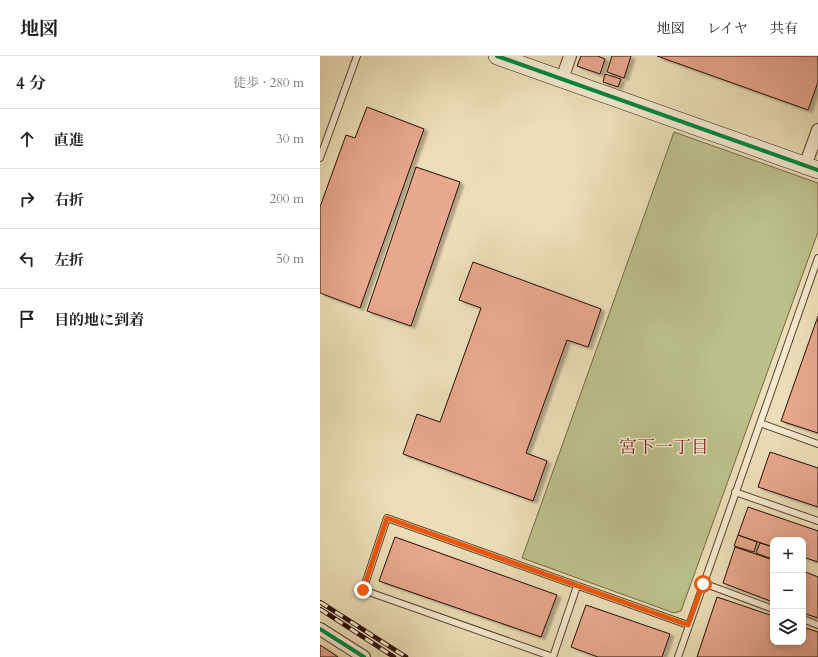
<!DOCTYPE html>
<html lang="ja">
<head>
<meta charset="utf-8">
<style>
	:root { --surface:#fff; --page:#f2f2f2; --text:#222; --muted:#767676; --line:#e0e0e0 }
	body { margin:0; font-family:Cardo,"Noto Serif JP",serif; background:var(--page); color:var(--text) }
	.controls { position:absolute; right:12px; bottom:12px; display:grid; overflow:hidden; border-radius:8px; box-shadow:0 2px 6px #0003 }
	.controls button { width:36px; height:36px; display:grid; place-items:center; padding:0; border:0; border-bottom:1px solid var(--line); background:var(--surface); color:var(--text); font:20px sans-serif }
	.stop { position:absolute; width:12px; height:12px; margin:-9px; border:3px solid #ea580c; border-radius:50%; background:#fff }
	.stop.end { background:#ea580c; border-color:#fff; box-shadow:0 1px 4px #0008 }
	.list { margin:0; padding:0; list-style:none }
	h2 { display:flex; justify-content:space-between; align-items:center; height:52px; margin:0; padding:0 16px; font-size:17px }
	h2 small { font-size:13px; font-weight:400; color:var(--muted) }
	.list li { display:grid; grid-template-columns:26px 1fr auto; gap:12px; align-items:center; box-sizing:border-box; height:60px; padding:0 16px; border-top:1px solid var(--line) }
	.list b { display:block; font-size:15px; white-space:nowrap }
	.list em { font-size:13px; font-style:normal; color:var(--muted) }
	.icon { flex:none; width:22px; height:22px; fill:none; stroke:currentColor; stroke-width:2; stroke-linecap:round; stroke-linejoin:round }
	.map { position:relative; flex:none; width:498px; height:601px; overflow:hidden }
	header { display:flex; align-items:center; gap:24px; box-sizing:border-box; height:56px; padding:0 20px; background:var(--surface); border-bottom:1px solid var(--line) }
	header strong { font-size:19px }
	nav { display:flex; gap:22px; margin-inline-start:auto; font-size:14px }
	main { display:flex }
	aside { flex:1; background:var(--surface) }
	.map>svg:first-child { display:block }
</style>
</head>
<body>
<header>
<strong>地図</strong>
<nav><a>地図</a><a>レイヤ</a><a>共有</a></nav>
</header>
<main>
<aside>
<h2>4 分<small>徒歩 · 280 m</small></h2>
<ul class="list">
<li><svg class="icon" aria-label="ahead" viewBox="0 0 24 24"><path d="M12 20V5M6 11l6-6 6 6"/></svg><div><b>直進</b></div><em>30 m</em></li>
<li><svg class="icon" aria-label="right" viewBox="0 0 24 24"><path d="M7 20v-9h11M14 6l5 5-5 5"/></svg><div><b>右折</b></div><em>200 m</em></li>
<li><svg class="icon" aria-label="left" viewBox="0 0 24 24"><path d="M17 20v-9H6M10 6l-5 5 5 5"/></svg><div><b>左折</b></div><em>50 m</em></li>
<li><svg class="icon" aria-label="arrive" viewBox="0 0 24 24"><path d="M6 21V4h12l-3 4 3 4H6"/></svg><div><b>目的地に到着</b></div></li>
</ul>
</aside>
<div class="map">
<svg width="498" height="601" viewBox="0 0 498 601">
	<defs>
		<filter id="shadow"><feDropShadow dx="4" dy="2.5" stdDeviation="1" flood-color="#0004"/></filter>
	</defs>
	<rect width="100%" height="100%" fill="#ecdfb8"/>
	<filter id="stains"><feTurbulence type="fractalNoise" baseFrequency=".005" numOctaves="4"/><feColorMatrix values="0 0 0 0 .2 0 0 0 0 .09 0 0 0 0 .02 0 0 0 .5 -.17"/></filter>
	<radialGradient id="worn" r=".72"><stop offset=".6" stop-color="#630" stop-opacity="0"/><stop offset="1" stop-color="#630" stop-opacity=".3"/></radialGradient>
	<path fill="#bcc18b" stroke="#746846" d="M354 76 498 127V176L361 555 354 557 202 502Z"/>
	<path fill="#e8a98f" stroke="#2b1000" filter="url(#shadow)" d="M261 0H278L285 3 280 18 257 10Z
		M292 0H311L304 22 287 16Z
		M337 0H498V26L488 54Z
		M285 18 301 23 298 31 283 26Z
		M47 51 104 73 40 252 0 237V151L26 79 35 82Z
		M96 111 140 126 91 270 47 255Z
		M153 206 281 253 268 291 247 284 206 397 227 405 213 445 83 398 97 358 120 366 161 252 139 244Z
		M498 260V377L461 365Z
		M450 396 498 412V451L438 431Z
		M428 451 498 475V506L483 501V484H453V491L418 479Z
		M418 479 437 486 434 496 414 490Z
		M75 481 237 539 221 581 59 525Z
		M440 487 453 491 452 503 436 497Z
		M415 491 453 504V546L403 527Z
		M483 515 498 521V562L483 557Z
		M397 541 453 560V586H483V571L498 576V601H377Z
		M266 549 350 578 342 601H278L251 591Z
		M0 589 18 601H0Z"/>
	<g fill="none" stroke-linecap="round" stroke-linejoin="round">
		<defs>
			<path id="lane" d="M0 102 37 0
				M440 367 498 388
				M415 436 498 465
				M383 527 453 553
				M483 563 498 569
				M233 601 43 534 67 462 368 569
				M233 601 257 530
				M358 601 498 202"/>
			<path id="street" d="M242 23 250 0
				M485 110 498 74
				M0 573 44 601"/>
			<path id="secondary" d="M177 0 498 114"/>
		</defs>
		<use href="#lane" stroke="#5b442e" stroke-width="8"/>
		<use href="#street" stroke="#5b442e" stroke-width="14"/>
		<use href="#secondary" stroke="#2b1000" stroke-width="18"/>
		<use href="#lane" stroke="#f3ead1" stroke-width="6"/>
		<use href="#street" stroke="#f3ead1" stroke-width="12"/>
		<use href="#secondary" stroke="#f3ead1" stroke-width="17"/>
		<defs>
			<path id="rail" d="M0 546 86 601
				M0 553 74 601"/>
		</defs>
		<use href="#rail" stroke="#2b1000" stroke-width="4.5"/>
		<use href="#rail" stroke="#f3ead1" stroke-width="3" stroke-dasharray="9" stroke-linecap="butt"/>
		<defs>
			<path id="cycleway" d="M177 0 498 114
				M0 573 44 601"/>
		</defs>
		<use href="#cycleway" stroke="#f3ead1" stroke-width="6"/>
		<use href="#cycleway" stroke="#00873e" stroke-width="4"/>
	</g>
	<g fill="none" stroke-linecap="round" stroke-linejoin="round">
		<path stroke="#ea580c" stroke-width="5" d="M43 534 67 462 368 569 383 528"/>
	</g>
	<g text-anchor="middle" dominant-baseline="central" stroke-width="3" stroke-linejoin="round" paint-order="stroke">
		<g font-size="18" fill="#7a1f14" stroke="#f3ead1">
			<text x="344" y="391">宮下一丁目</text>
		</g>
	</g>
	<rect width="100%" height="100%" filter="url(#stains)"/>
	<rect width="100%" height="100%" fill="url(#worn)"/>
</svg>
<div class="controls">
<button>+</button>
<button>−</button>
<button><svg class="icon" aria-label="layers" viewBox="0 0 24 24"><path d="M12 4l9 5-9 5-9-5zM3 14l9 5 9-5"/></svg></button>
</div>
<div class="stop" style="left:383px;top:528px"></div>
<div class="stop end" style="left:43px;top:534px"></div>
</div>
</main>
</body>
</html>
